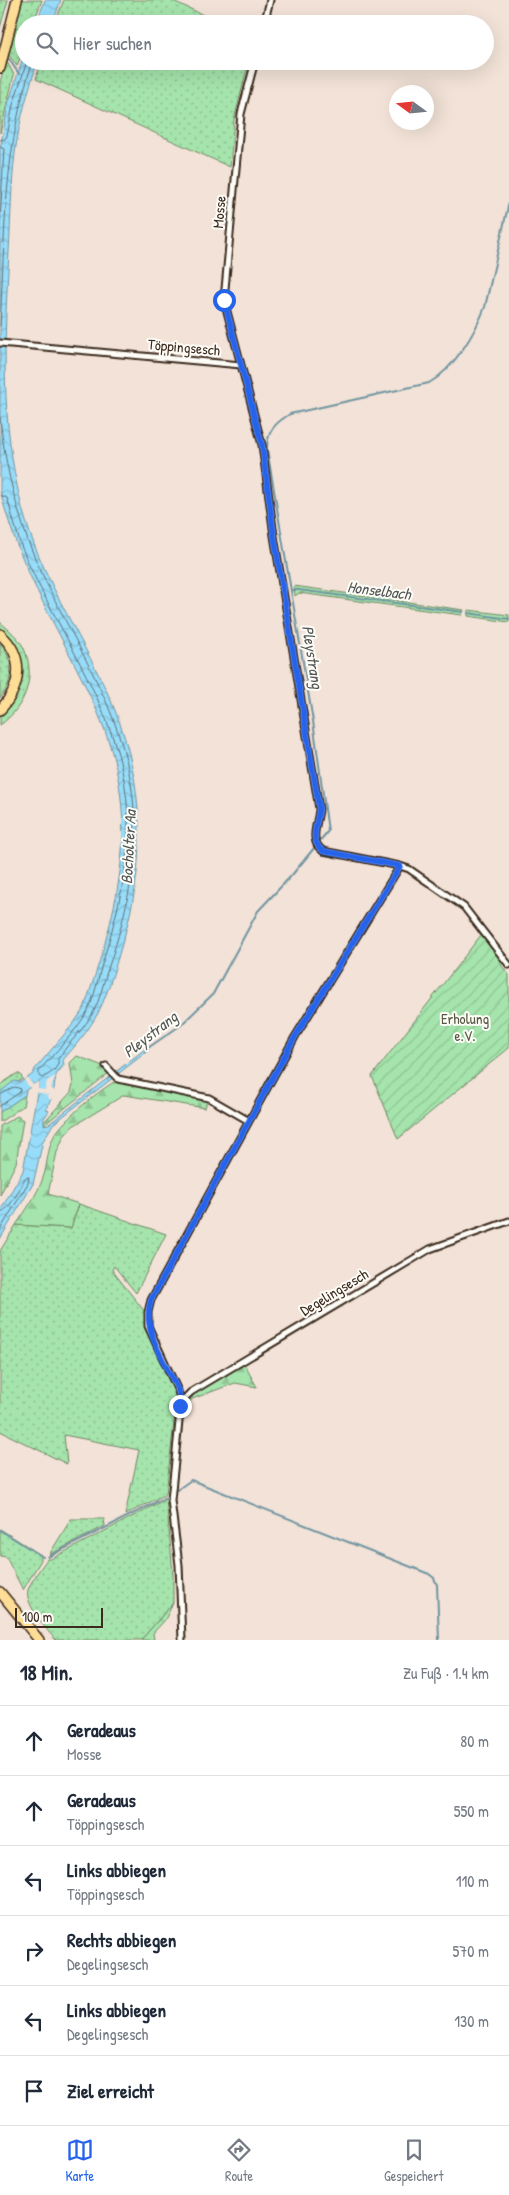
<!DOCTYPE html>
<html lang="de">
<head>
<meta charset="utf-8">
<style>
	:root { --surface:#fff; --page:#f6f6f7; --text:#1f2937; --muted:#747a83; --line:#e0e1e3; --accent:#2563eb }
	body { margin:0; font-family:"Patrick Hand",sans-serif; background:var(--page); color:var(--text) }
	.compass { position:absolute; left:389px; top:85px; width:45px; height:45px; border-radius:50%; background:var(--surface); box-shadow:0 5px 20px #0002; rotate:285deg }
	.scale { position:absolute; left:15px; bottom:12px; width:88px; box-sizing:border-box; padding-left:5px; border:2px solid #3b2a1e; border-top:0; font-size:14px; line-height:18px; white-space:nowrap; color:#3b2a1e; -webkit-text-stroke:4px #fdfcf7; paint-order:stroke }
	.stop { position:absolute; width:15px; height:15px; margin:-11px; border:4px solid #2563eb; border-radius:50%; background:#fff }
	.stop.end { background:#2563eb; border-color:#fff; box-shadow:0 1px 5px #0008 }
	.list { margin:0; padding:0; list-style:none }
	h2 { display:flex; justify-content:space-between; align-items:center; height:65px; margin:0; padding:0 20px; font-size:21px }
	h2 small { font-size:16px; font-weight:400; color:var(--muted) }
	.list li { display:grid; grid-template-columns:32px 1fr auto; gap:15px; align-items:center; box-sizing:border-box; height:70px; padding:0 20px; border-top:1px solid var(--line) }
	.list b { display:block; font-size:19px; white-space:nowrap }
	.list p { margin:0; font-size:16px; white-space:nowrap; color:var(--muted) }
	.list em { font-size:16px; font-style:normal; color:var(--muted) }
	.icon { flex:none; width:28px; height:28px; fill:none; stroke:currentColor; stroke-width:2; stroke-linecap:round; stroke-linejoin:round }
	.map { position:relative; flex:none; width:509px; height:1640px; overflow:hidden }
	.search { position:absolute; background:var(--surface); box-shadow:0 5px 20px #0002; left:15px; right:15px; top:15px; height:55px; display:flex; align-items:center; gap:12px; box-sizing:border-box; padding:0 18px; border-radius:28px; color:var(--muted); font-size:19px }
	.sheet { height:485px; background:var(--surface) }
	nav { display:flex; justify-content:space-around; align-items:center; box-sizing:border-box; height:70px; border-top:1px solid var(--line); background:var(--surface); font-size:14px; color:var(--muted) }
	nav a { display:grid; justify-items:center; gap:2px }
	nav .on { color:var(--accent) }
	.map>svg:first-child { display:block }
</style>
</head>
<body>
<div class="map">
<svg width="509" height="1640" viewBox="0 0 509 1640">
	<defs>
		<pattern id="grass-dots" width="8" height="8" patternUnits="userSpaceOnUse" patternTransform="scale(1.25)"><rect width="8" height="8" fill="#a5e4ac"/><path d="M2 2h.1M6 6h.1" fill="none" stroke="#8fc494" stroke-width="1.8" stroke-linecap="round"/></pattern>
		<pattern id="forest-firs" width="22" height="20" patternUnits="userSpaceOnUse" patternTransform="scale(1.25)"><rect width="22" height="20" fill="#a5e4ac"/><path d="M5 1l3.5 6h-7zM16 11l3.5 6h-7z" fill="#8fc494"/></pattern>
		<pattern id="park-crowns" width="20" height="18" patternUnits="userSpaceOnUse" patternTransform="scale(1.25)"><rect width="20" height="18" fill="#a5e4ac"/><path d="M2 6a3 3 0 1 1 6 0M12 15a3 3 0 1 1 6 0" fill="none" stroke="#8fc494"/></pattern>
		<pattern id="garden-furrows" width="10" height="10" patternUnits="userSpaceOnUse" patternTransform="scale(1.25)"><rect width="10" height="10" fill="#a5e4ac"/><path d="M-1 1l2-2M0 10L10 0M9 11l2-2" fill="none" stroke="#8fc494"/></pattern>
		<pattern id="water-waves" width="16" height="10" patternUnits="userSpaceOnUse" patternTransform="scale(1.25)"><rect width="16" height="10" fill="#97dcf9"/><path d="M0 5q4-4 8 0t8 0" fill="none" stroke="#83bdd5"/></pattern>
	</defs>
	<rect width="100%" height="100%" fill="#f2e2d7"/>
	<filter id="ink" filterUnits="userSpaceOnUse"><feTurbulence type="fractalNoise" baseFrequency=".02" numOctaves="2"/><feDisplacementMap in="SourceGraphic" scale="10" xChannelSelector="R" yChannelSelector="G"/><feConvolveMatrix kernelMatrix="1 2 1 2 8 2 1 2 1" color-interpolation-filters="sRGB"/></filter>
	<g filter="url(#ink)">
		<path fill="url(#grass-dots)" stroke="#708765" d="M0 0H8L0 28Z
			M21 0H42L33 24H24V48L17 66 8 54Z
			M64 0H171L223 24H54Z
			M6 60 14 75 0 133V82Z
			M41 61H249L234 120 230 167 36 79Z
			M294 586 464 610 462 615 299 593 295 596Z
			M468 610 509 615V622L468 616Z
			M0 622C9 630 21 639 25 651 36 679 24 708 0 725V714C12 701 26 685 21 666 19 659 13 652 9 646 4 637 0 632 0 622Z
			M0 643C14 659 14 682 0 698Z
			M16 1074H20L23 1079 0 1092V1085Z
			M79 1204 166 1234 136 1293 114 1266 112 1270 145 1312V1325L177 1394 166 1494 125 1515 139 1450 64 1435 67 1464 0 1431V1251L16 1225 71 1228Z
			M166 1499 173 1573V1603L141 1640H56C47 1631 24 1603 28 1590 32 1579 41 1568 47 1559H51Z
			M71 1519H104L105 1526 49 1555Z
			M0 1529 41 1555V1560L23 1590 6 1557 0 1556Z"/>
		<path fill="url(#forest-firs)" stroke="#708765" d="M77 1056 103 1066 110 1072 45 1124 44 1122 71 1092 73 1084 70 1063Z
			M118 1080 207 1100 205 1108 124 1095 73 1126 64 1136 57 1152 48 1194 79 1204 71 1228 16 1225C26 1210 37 1195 43 1178 48 1164 47 1149 54 1136 64 1119 100 1089 118 1080Z
			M17 1116 23 1120 16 1163 0 1195V1126Z
			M244 1364 257 1387 235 1383 192 1399 184 1411C185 1392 228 1374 244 1364Z
			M173 1603 165 1620 153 1633 154 1640H141Z"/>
		<path fill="url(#park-crowns)" stroke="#708765" d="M25 1095 23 1106 0 1122V1112Z"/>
		<path fill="url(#garden-furrows)" stroke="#708765" d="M481 935 504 962 501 965 509 975V1048L398 1139 372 1076Z"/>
		<path fill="url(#water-waves)" stroke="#7295a1" d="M45 0H61L52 24H36Z
			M24 55V61H38C28 90 19 122 15 153 11 186 11 219 9 252 4 344 0 418 22 508 40 574 79 632 108 694 143 770 148 853 125 934 117 960 110 989 98 1013 89 1030 76 1045 63 1060L64 1065 56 1075 53 1095 46 1109 49 1111 44 1118V1125L49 1124 145 1049 149 1050 53 1124 43 1141 33 1184 0 1239V1211L23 1171 39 1081 26 1090 25 1095 0 1112V1092L14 1081 21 1082 33 1074 35 1069 74 1023 84 1008C120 905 143 815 97 711 63 634 20 574 0 490V149L8 104Z"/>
		<path fill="#f2e2d7" d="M56 1076 51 1088 56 1092 55 1096 50 1100 47 1094 45 1096V1094L35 1092 36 1086 31 1089 24 1080 27 1077 33 1085 39 1081 38 1089 45 1090 47 1081Z"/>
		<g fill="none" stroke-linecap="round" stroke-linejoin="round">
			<path stroke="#607176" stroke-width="1" d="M0 140 5 139 7 136 13 105 27 61
				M0 147 4 149 0 221
				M0 326C5 238 3 146 33 61
				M0 417C4 460 14 500 28 541 49 595 80 644 104 697 148 795 141 872 107 972 103 984 100 999 94 1011 85 1028 70 1041 60 1056 56 1061 59 1058 58 1063 56 1071 49 1074 42 1078L39 1076V1071C55 1052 75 1033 87 1012 95 997 98 977 103 961 126 886 140 818 114 741 95 683 57 624 30 567L20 543 7 498 0 495
				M0 1095 15 1087 21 1089 20 1092 0 1106
				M0 1212C10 1211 21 1186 25 1178L29 1177 28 1183 0 1230"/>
			<path stroke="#7295a1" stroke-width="2" d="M9 59 19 74
				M292 590H299L463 612
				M468 613 509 619
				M145 1050 181 1025 213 994 258 911 292 875 328 831 313 721 267 449C267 431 275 423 290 414L429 383C454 369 475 333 485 307L509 202
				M177 1490 191 1480 429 1574 434 1578 437 1585 439 1640
				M0 1530 43 1557
				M48 1557 166 1497"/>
			<defs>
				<path id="minor" d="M264 24 270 0
					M255 61 241 114 224 300 262 445 274 536 319 809C318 824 308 840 323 851L400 866 409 869 464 907 509 965
					M0 343 241 365
					M106 1066 118 1079 209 1098 249 1121
					M181 1402 191 1392 430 1249 509 1221
					M182 1640 179 1565 171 1500 181 1402 178 1391 148 1326V1312L151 1300 295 1037 400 866"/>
				<path id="trunk" d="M0 68 17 0
					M0 634C25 656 22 686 0 710
					M0 1592 39 1640"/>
			</defs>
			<use href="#minor" stroke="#3b2a1e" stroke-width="9"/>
			<use href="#trunk" stroke="#3b2a1e" stroke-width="12"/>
			<use href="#minor" stroke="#fdfcf7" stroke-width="5"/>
			<use href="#trunk" stroke="#fedd96" stroke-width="9"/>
		</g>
	</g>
	<g fill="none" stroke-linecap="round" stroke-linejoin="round" filter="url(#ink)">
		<path stroke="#2563eb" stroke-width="6" d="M180 1406C182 1397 177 1388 173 1380 161 1356 142 1328 151 1300L295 1037 400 866 323 851C308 840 318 824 319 808L274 536 262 445 224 300"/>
	</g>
	<g text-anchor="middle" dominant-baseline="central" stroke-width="4" stroke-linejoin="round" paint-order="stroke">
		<g font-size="15" fill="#3b2a1e" stroke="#fdfcf7">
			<text transform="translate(219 212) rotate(-85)">Mosse</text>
			<text transform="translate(184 347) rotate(5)">Töppingsesch</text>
			<text transform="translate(334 1292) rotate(-31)">Degelingsesch</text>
		</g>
		<g font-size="15" fill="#565842" stroke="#fdfcf7">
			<text x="465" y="1018">Erholung<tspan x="465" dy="17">e.V.</tspan></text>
		</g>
		<g font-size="16" font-style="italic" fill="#525655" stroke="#fdfcf7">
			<text transform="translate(379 590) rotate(7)">Honselbach</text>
			<text transform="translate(313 657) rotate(81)">Pleystrang</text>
			<text transform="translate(128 847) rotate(-87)">Bocholter Aa</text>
			<text transform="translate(150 1034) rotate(-38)">Pleystrang</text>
		</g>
	</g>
</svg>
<svg class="compass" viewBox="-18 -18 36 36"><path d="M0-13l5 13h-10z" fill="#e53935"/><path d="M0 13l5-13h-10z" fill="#747a83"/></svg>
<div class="scale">100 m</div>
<div class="stop" style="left:224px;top:300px"></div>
<div class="stop end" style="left:180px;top:1406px"></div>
<div class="search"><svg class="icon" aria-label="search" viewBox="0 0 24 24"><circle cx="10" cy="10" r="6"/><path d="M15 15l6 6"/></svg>Hier suchen</div>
</div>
<section class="sheet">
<h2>18 Min.<small>Zu Fuß · 1.4 km</small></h2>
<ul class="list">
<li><svg class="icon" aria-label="ahead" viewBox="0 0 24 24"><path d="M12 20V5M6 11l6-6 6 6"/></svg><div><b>Geradeaus</b><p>Mosse</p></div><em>80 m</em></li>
<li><svg class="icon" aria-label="ahead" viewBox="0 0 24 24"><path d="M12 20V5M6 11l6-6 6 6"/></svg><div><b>Geradeaus</b><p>Töppingsesch</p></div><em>550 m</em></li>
<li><svg class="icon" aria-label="left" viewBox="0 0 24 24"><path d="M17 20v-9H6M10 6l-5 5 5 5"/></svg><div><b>Links abbiegen</b><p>Töppingsesch</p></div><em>110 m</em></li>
<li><svg class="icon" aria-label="right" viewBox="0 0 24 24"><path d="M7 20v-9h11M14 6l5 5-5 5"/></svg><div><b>Rechts abbiegen</b><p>Degelingsesch</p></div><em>570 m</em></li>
<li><svg class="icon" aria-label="left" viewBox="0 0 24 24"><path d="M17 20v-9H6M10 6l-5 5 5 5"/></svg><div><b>Links abbiegen</b><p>Degelingsesch</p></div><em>130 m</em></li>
<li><svg class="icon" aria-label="arrive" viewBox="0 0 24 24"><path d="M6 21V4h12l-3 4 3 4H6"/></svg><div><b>Ziel erreicht</b></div></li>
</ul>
</section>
<nav>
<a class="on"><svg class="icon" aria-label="map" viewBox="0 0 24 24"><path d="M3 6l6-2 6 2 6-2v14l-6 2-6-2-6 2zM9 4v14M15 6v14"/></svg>Karte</a>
<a><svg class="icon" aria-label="directions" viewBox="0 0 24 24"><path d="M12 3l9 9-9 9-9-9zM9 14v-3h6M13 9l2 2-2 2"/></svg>Route</a>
<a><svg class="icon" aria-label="saved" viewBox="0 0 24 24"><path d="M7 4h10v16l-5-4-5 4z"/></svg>Gespeichert</a>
</nav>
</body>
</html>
